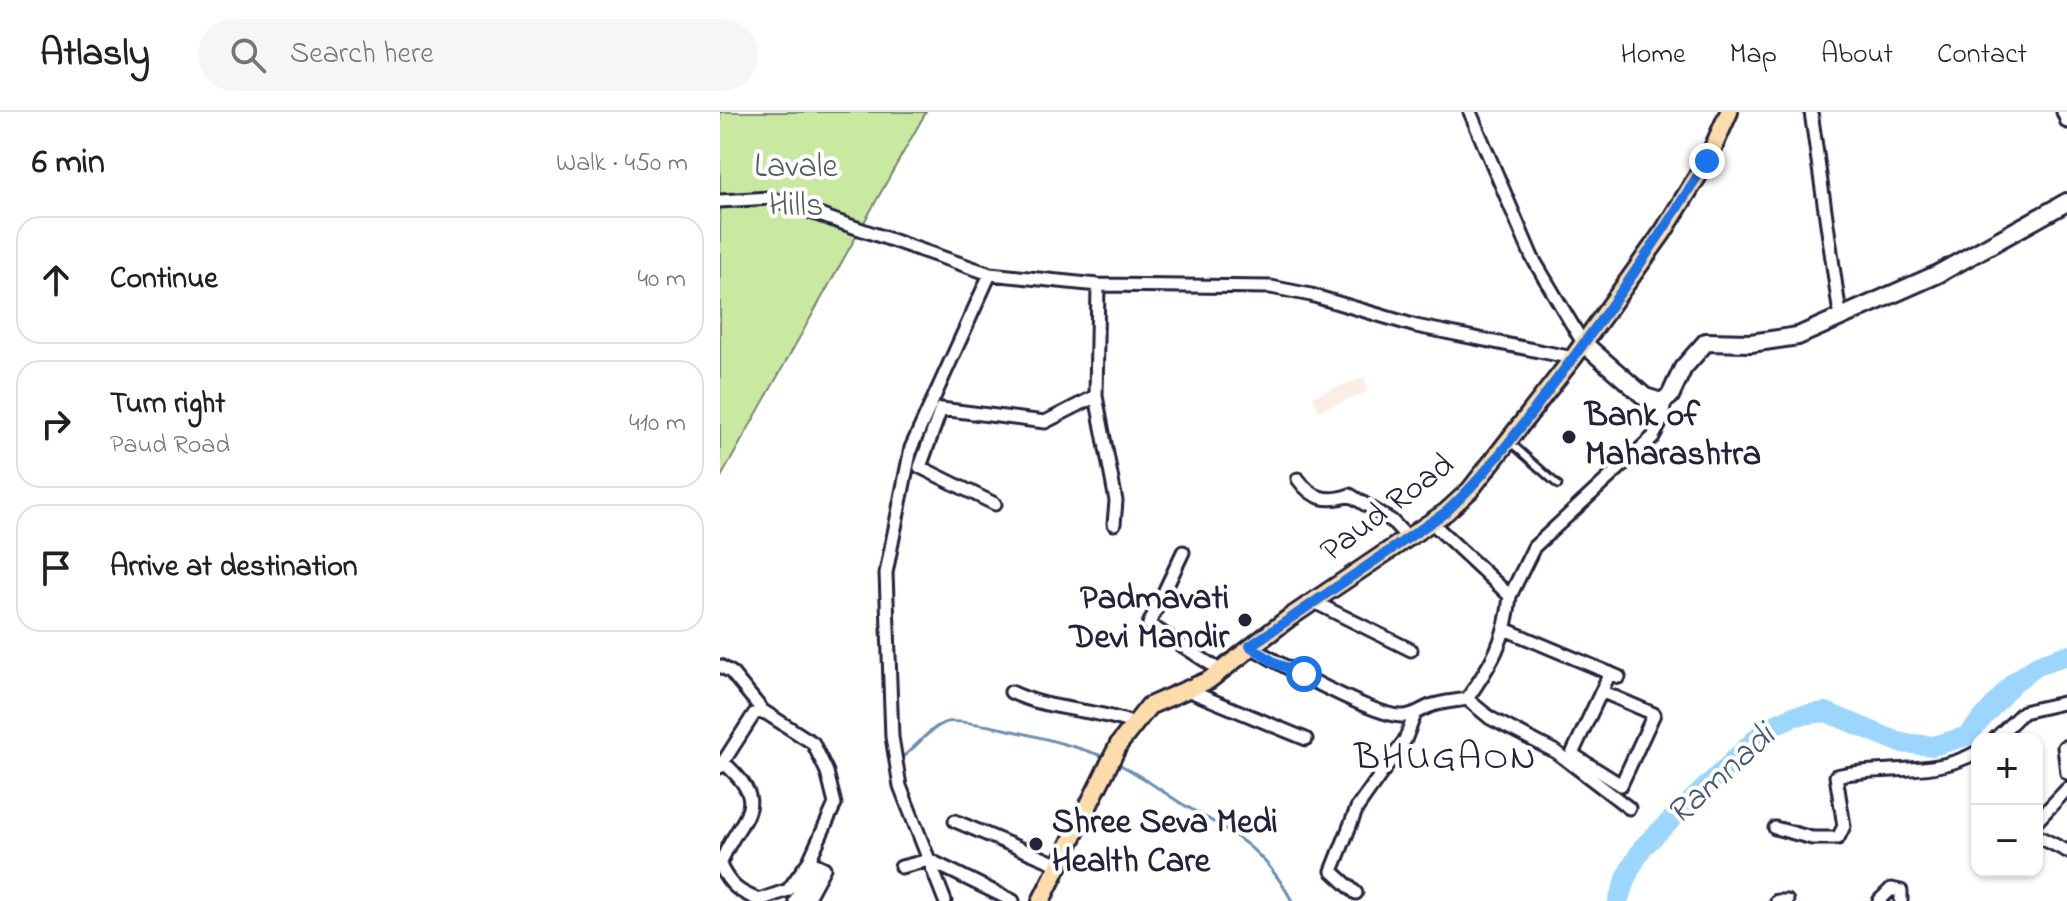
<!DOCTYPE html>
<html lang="en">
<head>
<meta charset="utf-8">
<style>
	:root { --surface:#fff; --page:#f6f6f6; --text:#202124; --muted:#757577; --line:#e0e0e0 }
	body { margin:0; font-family:"Indie Flower",sans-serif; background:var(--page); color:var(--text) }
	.controls { position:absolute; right:24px; bottom:24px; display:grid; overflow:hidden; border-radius:16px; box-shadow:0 2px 6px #0004 }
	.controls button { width:72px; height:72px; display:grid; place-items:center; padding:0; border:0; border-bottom:2px solid var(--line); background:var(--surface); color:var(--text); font:40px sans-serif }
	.stop { position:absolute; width:24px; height:24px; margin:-18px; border:6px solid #1a73e8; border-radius:50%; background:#fff }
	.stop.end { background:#1a73e8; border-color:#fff; box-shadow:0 2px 8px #0008 }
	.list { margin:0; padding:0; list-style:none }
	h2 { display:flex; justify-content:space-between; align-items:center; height:104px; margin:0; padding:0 32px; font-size:34px }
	h2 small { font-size:26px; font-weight:400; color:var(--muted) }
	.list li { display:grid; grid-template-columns:52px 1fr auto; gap:24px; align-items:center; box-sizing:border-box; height:128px; margin:0 16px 16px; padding:0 16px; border:2px solid var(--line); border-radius:24px }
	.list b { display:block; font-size:30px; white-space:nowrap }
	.list p { margin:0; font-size:26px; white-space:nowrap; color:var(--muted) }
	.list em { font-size:26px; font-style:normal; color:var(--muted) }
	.icon { flex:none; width:44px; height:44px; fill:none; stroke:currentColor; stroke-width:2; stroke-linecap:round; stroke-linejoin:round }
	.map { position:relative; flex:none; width:1347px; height:789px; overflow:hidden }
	header { display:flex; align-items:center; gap:48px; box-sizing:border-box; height:112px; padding:0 40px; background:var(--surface); border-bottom:2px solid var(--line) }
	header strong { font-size:38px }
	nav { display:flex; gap:44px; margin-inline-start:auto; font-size:28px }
	.search { width:560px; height:72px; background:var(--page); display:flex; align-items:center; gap:20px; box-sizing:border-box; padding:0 28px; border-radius:44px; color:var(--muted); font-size:30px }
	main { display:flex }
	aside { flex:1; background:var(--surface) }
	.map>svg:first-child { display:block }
</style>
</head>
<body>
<header>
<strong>Atlasly</strong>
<div class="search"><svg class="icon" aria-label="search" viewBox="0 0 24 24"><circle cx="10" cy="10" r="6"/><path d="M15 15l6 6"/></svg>Search here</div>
<nav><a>Home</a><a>Map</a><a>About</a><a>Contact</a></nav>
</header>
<main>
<aside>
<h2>6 min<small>Walk · 450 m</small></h2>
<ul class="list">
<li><svg class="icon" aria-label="ahead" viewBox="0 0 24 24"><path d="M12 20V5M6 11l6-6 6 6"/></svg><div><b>Continue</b></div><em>40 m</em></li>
<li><svg class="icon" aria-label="right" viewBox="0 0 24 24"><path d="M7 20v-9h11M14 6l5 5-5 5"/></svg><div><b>Turn right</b><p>Paud Road</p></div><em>410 m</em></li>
<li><svg class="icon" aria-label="arrive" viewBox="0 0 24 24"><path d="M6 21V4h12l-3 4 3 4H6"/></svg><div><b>Arrive at destination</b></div></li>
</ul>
</aside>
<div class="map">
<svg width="1347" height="789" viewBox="0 0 1347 789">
	<rect width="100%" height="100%" fill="#fff"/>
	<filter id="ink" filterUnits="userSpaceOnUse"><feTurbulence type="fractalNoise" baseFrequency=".0125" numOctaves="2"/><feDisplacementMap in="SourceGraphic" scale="16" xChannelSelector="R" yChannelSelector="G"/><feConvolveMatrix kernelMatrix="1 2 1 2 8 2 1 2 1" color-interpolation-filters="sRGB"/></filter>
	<g filter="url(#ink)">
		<path fill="#fbede3" d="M645 265 647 280 599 299 593 284Z"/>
		<path fill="#c9e9a1" stroke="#76866e" stroke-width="2" d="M0 0H206L0 367Z"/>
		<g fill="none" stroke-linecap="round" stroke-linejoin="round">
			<path stroke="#6b8eaf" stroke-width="3" d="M181 646C196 636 207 618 224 611 242 603 364 635 386 646
				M396 651C418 661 438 677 459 690 510 720 543 734 572 789"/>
			<path stroke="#9cd6fc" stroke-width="20" d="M898 789 909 759 923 735 1047 616 1074 604 1106 600 1181 631 1213 634 1247 624 1293 571 1320 552 1347 543"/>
			<defs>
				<path id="lane" d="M791 331 838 373"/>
				<path id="street" d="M750 0 812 145 863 231
					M1091 0 1120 203
					M1343 0 1347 10
					M0 89 50 86 270 162 378 173 551 175 591 183 696 214 853 246
					M378 173 376 284 396 389 394 412
					M578 367C592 387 607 391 630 383L672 409 688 426
					M275 392 200 355 221 297 325 310 376 284
					M711 410 790 484 814 435 933 325 942 308 945 288
					M463 440 429 512 501 559
					M594 490 691 538
					M787 518 899 565
					M530 534C555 550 656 605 682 604 694 604 700 598 710 594 721 590 736 589 747 587 772 551 786 528 790 484
					M0 554 11 560 43 599
					M467 578 586 627
					M291 580C330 599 372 596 412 611
					M883 580 934 602 901 673 852 642 890 561
					M747 587 770 606 836 640 909 696
					M1275 627 1303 600 1347 590
					M1344 635 1347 661
					M3 650C56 696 17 704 0 753 10 774 19 780 39 788L68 778 89 749
					M0 655 34 602 43 599 93 631 107 660 115 692 89 749 104 756 86 789
					M235 709 339 753
					M1317 709 1347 677
					M1055 716 1092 726H1118L1124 714 1116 664C1164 652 1212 666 1257 640
					M1317 724 1347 739
					M181 755 209 748 293 789
					M636 781 612 759 637 696 685 628 695 602
					M75 789 95 752
					M225 789 180 674 172 625 166 461 191 336 270 162
					M1057 789H1067
					M1159 789 1171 777 1181 779V789"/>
				<path id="secondary" d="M863 231 925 285 941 290 950 284 963 256 986 230 1031 231 1078 224 1218 162 1347 90"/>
				<path id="primary" d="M321 789 399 632 429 594 489 568 569 506 726 400 750 378 853 246 943 120 987 49 1009 0"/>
			</defs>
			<use href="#lane" stroke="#22223b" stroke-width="11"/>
			<use href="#street" stroke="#22223b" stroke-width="17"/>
			<use href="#secondary" stroke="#22223b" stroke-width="22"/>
			<use href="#primary" stroke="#22223b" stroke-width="22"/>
			<use href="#lane" stroke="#fff" stroke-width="5"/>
			<use href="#street" stroke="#fff" stroke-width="11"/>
			<use href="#secondary" stroke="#fff" stroke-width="16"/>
			<use href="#primary" stroke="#fddcac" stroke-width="16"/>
		</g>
	</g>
	<g fill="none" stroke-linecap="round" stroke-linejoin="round" filter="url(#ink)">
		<path stroke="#1a73e8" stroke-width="10" d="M584 562 557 552 530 534 726 400C766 363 798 319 831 275 887 202 939 127 987 49"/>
	</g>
	<g fill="#22223b" stroke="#fff" stroke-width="3">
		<circle cx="849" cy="325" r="8"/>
		<circle cx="525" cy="508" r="8"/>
		<circle cx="316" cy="732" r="8"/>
	</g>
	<g text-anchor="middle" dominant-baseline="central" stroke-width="8" stroke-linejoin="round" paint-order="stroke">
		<g font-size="34" fill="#545e5a" stroke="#fff">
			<text x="76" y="56">Lavale<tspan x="76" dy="39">Hills</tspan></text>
		</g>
		<g font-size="34" font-weight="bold" fill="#22223b" stroke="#fff" text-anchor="start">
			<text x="865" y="305">Bank of<tspan x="865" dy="39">Maharashtra</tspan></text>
			<text x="509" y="488" text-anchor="end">Padmavati<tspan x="509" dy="39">Devi Mandir</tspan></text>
			<text x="332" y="712">Shree Seva Medi<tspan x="332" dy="39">Health Care</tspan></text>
		</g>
		<g font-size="34" fill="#22223b" stroke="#fff">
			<text transform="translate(668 397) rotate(-37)">Paud Road</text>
		</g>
		<g font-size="36" font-style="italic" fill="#475875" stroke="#fff">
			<text transform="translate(1002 664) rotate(-42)">Ramnadi</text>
		</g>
		<g font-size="38" letter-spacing="2" fill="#22223b" stroke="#fff">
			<text x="726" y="647">BHUGAON</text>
		</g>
	</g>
</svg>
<div class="controls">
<button>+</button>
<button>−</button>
</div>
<div class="stop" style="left:584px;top:562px"></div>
<div class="stop end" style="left:987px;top:49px"></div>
</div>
</main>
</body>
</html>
